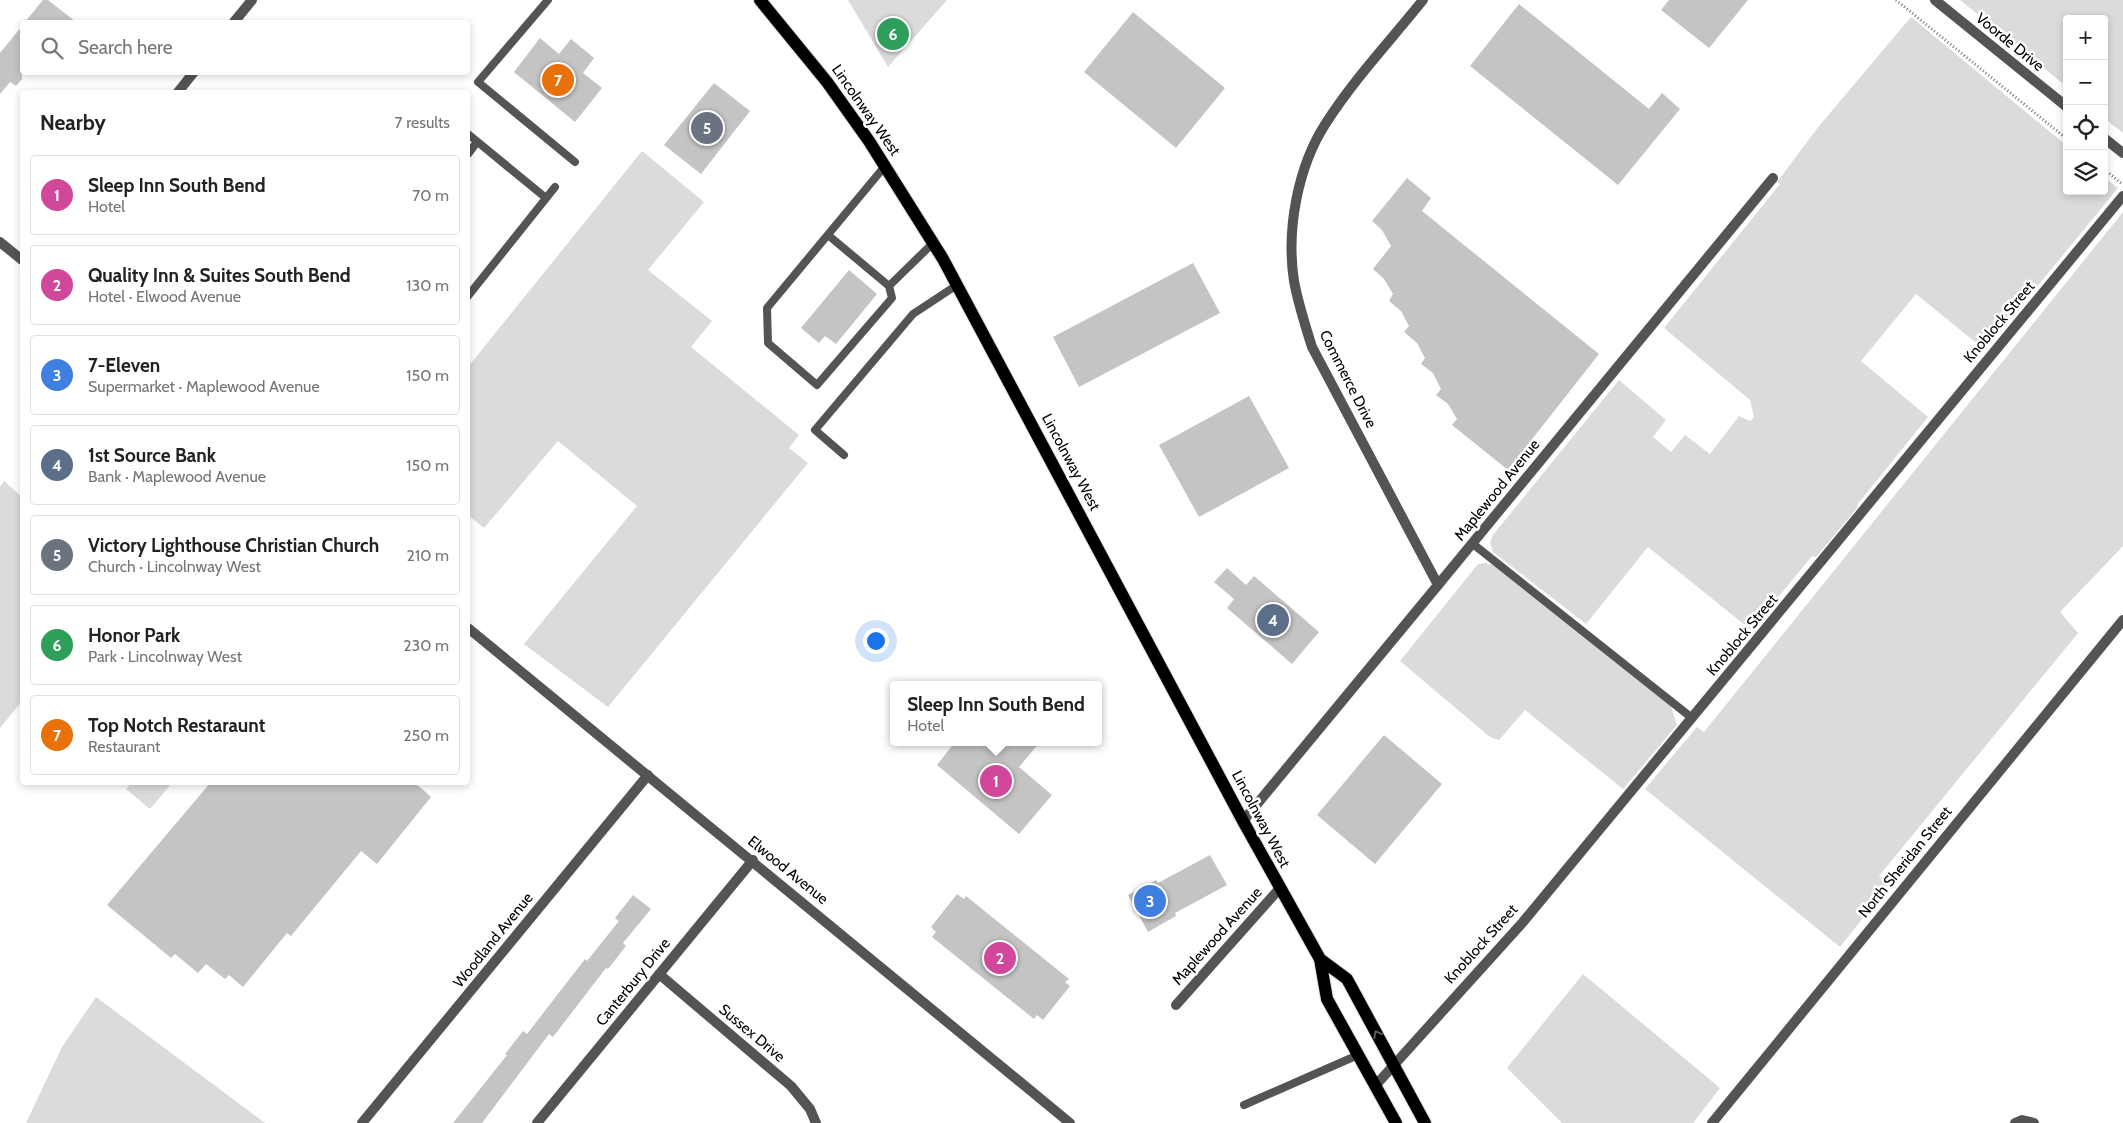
<!DOCTYPE html>
<html lang="en">
<head>
<meta charset="utf-8">
<style>
	:root { --surface:#fff; --page:#f6f6f6; --text:#222; --muted:#767676; --line:#e0e0e0; --accent:#db2777 }
	body { margin:0; font-family:Cabin,sans-serif; background:var(--page); color:var(--text) }
	.controls { position:absolute; right:15px; top:15px; display:grid; overflow:hidden; border-radius:5px; box-shadow:0 2px 8px #0003 }
	.controls button { width:45px; height:45px; display:grid; place-items:center; padding:0; border:0; border-bottom:1px solid var(--line); background:var(--surface); color:var(--text); font:25px sans-serif }
	.you { position:absolute; left:875px; top:640px; width:18px; height:18px; margin:-12px; border:4px solid #fff; border-radius:50%; background:#1a73e8; box-shadow:0 0 0 8px #1a73e833 }
	.badge { display:grid; place-items:center; width:32px; height:32px; border-radius:50%; background:var(--accent); color:#fff; font-size:16px; font-weight:700 }
	.pin { position:absolute; translate:-50% -50%; border:2px solid #fff; box-shadow:0 1px 5px #0006 }
	.popup { position:absolute; left:890px; top:681px; width:212px; height:65px; box-sizing:border-box; display:grid; place-content:center; border-radius:5px; background:var(--surface); filter:drop-shadow(0 1px 4px #0005); font-size:16px; white-space:nowrap; color:var(--muted) }
	.popup b { font-size:19px; color:var(--text) }
	.popup::after { content:''; position:absolute; left:50%; top:100%; margin-left:-10px; border:10px solid transparent; border-top-color:var(--surface) }
	.list { margin:0; padding:0; list-style:none }
	h2 { display:flex; justify-content:space-between; align-items:center; height:65px; margin:0; padding:0 20px; font-size:21px }
	h2 small { font-size:16px; font-weight:400; color:var(--muted) }
	.list li { display:grid; grid-template-columns:32px 1fr auto; gap:15px; align-items:center; box-sizing:border-box; height:80px; margin:0 10px 10px; padding:0 10px; border:1px solid var(--line); border-radius:5px }
	.list b { display:block; font-size:19px; white-space:nowrap }
	.list p { margin:0; font-size:16px; white-space:nowrap; color:var(--muted) }
	.list em { font-size:16px; font-style:normal; color:var(--muted) }
	.icon { flex:none; width:28px; height:28px; fill:none; stroke:currentColor; stroke-width:2; stroke-linecap:round; stroke-linejoin:round }
	.map { position:relative; flex:none; width:2123px; height:1123px; overflow:hidden }
	.search { position:absolute; background:var(--surface); box-shadow:0 2px 8px #0003; left:20px; top:20px; width:450px; height:55px; display:flex; align-items:center; gap:12px; box-sizing:border-box; padding:0 18px; border-radius:5px; color:var(--muted); font-size:19px }
	.panel { position:absolute; background:var(--surface); box-shadow:0 2px 8px #0003; left:20px; top:90px; width:450px; height:695px; border-radius:5px }
	.map>svg:first-child { display:block }
</style>
</head>
<body>
<div class="map">
<svg width="2123" height="1123" viewBox="0 0 2123 1123">
	<rect width="100%" height="100%" fill="#fff"/>
	<path fill="#dbdbdb" d="M848 0H947L888 67Z
		M1960 0H2123V133L2104 118V19H2067V87Z
		M1911 17 2067 146V191H2104V177L2118 188 1985 350 1916 294 1861 361 1928 417 1857 505 1858 507 1816 557 1812 556 1751 630 1648 547 1586 624 1493 552 1490 542 1493 535 1619 380 1666 420 1653 437 1671 452 1685 435 1710 454 1739 416 1750 421 1754 417 1750 400 1664 328 1780 184 1777 182 1819 126Z
		M642 151 704 202 648 270 712 321 691 347 799 435 789 448 808 463 608 707 524 644 637 506 558 441 484 528 468 515V367Z
		M2123 212V546L2060 612 2078 633 1879 876 1889 885 1840 947 1645 789 1697 727 1704 732Z
		M4 481 22 497V701L0 728V487Z
		M1486 563 1495 566 1671 706 1677 725 1623 789 1525 710 1499 740 1490 737 1400 661 1478 564Z
		M132 782H172V783L150 809 126 789Z
		M1583 974 1720 1088 1693 1123H1562L1507 1068Z
		M96 997 265 1123H26L62 1047Z"/>
	<path fill="#c4c4c4" d="M43 0H48L76 22H25Z
		M1669 0H1748L1709 48 1661 10Z
		M1519 4 1649 109 1662 93 1680 109 1618 185 1470 66Z
		M1133 12 1225 88 1176 148 1084 72Z
		M22 26V79L16 86 10 82 0 94V53Z
		M540 38 559 54 571 39 594 58 583 73 602 88 575 122 514 72Z
		M714 83 750 111 701 174 664 145Z
		M1407 178 1431 198 1422 211 1599 354 1508 470 1452 425 1457 419 1448 404 1436 395 1441 389 1433 373 1421 364 1425 358 1417 343 1404 332 1409 326 1401 311 1389 301 1393 294 1384 279 1373 269 1391 246 1382 230 1372 221Z
		M1193 263 1220 313 1079 387 1053 337Z
		M849 270 877 294 836 344 825 336 819 343 801 328Z
		M1249 396 1289 468 1199 517 1159 445Z
		M1227 568 1246 585 1254 576 1319 632 1292 664 1227 608 1234 599 1214 582Z
		M1384 735 1442 784 1375 864 1317 815Z
		M955 742H989L1000 752 1008 742H1040L1019 767 1052 795 1019 834 937 765Z
		M211 782H414L431 797 377 864 361 851 291 936 287 933 243 987 229 975 225 979 206 964 198 973 175 954 171 958 107 905Z
		M1210 855 1227 885 1175 913 1176 916 1148 932 1128 895 1156 880 1158 883Z
		M957 894 964 899 966 896 1069 979 1065 982 1070 986 1043 1020 1037 1015 1034 1019 932 937 936 932 931 927Z
		M633 895 651 909 623 943 626 946 608 969 606 968 553 1037 549 1034 482 1123H453L507 1055 505 1054 523 1031 527 1034 585 959 587 961 619 921 615 918Z"/>
	<g fill="none" stroke-linecap="round" stroke-linejoin="round">
		<defs>
			<path id="primary" d="M760 0 827 82 869 141 943 259 1243 821 1320 959 1327 999 1396 1123
				M1320 959 1347 979 1425 1123"/>
		</defs>
		<use href="#primary" stroke="#dbdbdb" stroke-width="14"/>
		<path stroke="#767676" stroke-width="3" stroke-dasharray="1 2.5" stroke-linecap="butt" d="M1896 0 2067 139
			M2104 169 2121 183"/>
		<path stroke="#545454" stroke-width="8" d="M548 0 478 82 575 162
			M468 134 546 198
			M468 154 477 142
			M885 166 767 308 768 343 817 385 892 298 889 286 933 243
			M828 235 889 286
			M468 296 555 187
			M844 455 815 430 913 314 957 285
			M1473 544 1692 718
			M1244 1105 1358 1055"/>
		<path stroke="#545454" stroke-width="10" d="M234 22 252 0
			M178 92 194 72
			M1438 585 1773 178
			M659 974 791 1086 810 1109 816 1123
			M1176 1005 1280 888
			M1375 1086 1523 922 2123 196
			M362 1123 648 775
			M537 1123 753 860
			M2015 1123 2022 1120 2034 1123"/>
		<path stroke="#545454" stroke-width="10" d="M1935 0 2067 107
			M2104 138 2123 153
			M0 242 22 260
			M468 628 1070 1123
			M1243 821 1438 585 1312 347C1305 325 1298 303 1294 281 1286 229 1298 166 1326 123 1354 79 1391 40 1423 0
			M1712 1123 2123 620"/>
		<use href="#primary" stroke="#000" stroke-width="12"/>
	</g>
	<defs><path id="oneway-chevron" d="M-2-3.5L2.5 0L-2 3.5" fill="none" stroke-width="1.6" stroke-linecap="round" stroke-linejoin="round" transform="scale(1.25)"/></defs>
	<use stroke="#595959" href="#oneway-chevron" transform="translate(1377 1034) rotate(-118)"/>
	<g text-anchor="middle" dominant-baseline="central" stroke-width="5" stroke-linejoin="round" paint-order="stroke">
		<g font-size="15" fill="#000" stroke="#fff">
			<text transform="translate(2010 42) rotate(39)">Voorde Drive</text>
			<text transform="translate(866 110) rotate(55)">Lincolnway West</text>
			<text transform="translate(1999 322) rotate(-50)">Knoblock Street</text>
			<text transform="translate(1348 379) rotate(63)">Commerce Drive</text>
			<text transform="translate(1071 462) rotate(62)">Lincolnway West</text>
			<text transform="translate(1497 490) rotate(-51)">Maplewood Avenue</text>
			<text transform="translate(1742 635) rotate(-50)">Knoblock Street</text>
			<text transform="translate(1261 819) rotate(62)">Lincolnway West</text>
			<text transform="translate(1905 862) rotate(-51)">North Sheridan Street</text>
			<text transform="translate(788 870) rotate(39)">Elwood Avenue</text>
			<text transform="translate(1217 936) rotate(-48)">Maplewood Avenue</text>
			<text transform="translate(493 940) rotate(-51)">Woodland Avenue</text>
			<text transform="translate(1481 944) rotate(-48)">Knoblock Street</text>
			<text transform="translate(633 982) rotate(-51)">Canterbury Drive</text>
			<text transform="translate(752 1033) rotate(40)">Sussex Drive</text>
		</g>
	</g>
</svg>
<div class="controls">
<button>+</button>
<button>−</button>
<button><svg class="icon" aria-label="locate" viewBox="0 0 24 24"><circle cx="12" cy="12" r="6"/><path d="M12 2v4M12 18v4M2 12h4M18 12h4"/></svg></button>
<button><svg class="icon" aria-label="layers" viewBox="0 0 24 24"><path d="M12 4l9 5-9 5-9-5zM3 14l9 5 9-5"/></svg></button>
</div>
<div class="you"></div>
<div class="pin badge" style="left:996px;top:781px;background:#d1479c">1</div>
<div class="popup"><b>Sleep Inn South Bend</b>Hotel</div>
<div class="pin badge" style="left:1000px;top:958px;background:#d1479c">2</div>
<div class="pin badge" style="left:1150px;top:901px;background:#3f7fe0">3</div>
<div class="pin badge" style="left:1273px;top:620px;background:#5c6f8a">4</div>
<div class="pin badge" style="left:707px;top:128px;background:#6b7280">5</div>
<div class="pin badge" style="left:893px;top:34px;background:#2e9e5b">6</div>
<div class="pin badge" style="left:558px;top:80px;background:#e8710a">7</div>
<div class="search"><svg class="icon" aria-label="search" viewBox="0 0 24 24"><circle cx="10" cy="10" r="6"/><path d="M15 15l6 6"/></svg>Search here</div>
<section class="panel">
<h2>Nearby<small>7 results</small></h2>
<ul class="list">
<li><span class="badge" style="background:#d1479c">1</span><div><b>Sleep Inn South Bend</b><p>Hotel</p></div><em>70 m</em></li>
<li><span class="badge" style="background:#d1479c">2</span><div><b>Quality Inn &amp; Suites South Bend</b><p>Hotel · Elwood Avenue</p></div><em>130 m</em></li>
<li><span class="badge" style="background:#3f7fe0">3</span><div><b>7-Eleven</b><p>Supermarket · Maplewood Avenue</p></div><em>150 m</em></li>
<li><span class="badge" style="background:#5c6f8a">4</span><div><b>1st Source Bank</b><p>Bank · Maplewood Avenue</p></div><em>150 m</em></li>
<li><span class="badge" style="background:#6b7280">5</span><div><b>Victory Lighthouse Christian Church</b><p>Church · Lincolnway West</p></div><em>210 m</em></li>
<li><span class="badge" style="background:#2e9e5b">6</span><div><b>Honor Park</b><p>Park · Lincolnway West</p></div><em>230 m</em></li>
<li><span class="badge" style="background:#e8710a">7</span><div><b>Top Notch Restaraunt</b><p>Restaurant</p></div><em>250 m</em></li>
</ul>
</section>
</div>
</body>
</html>
